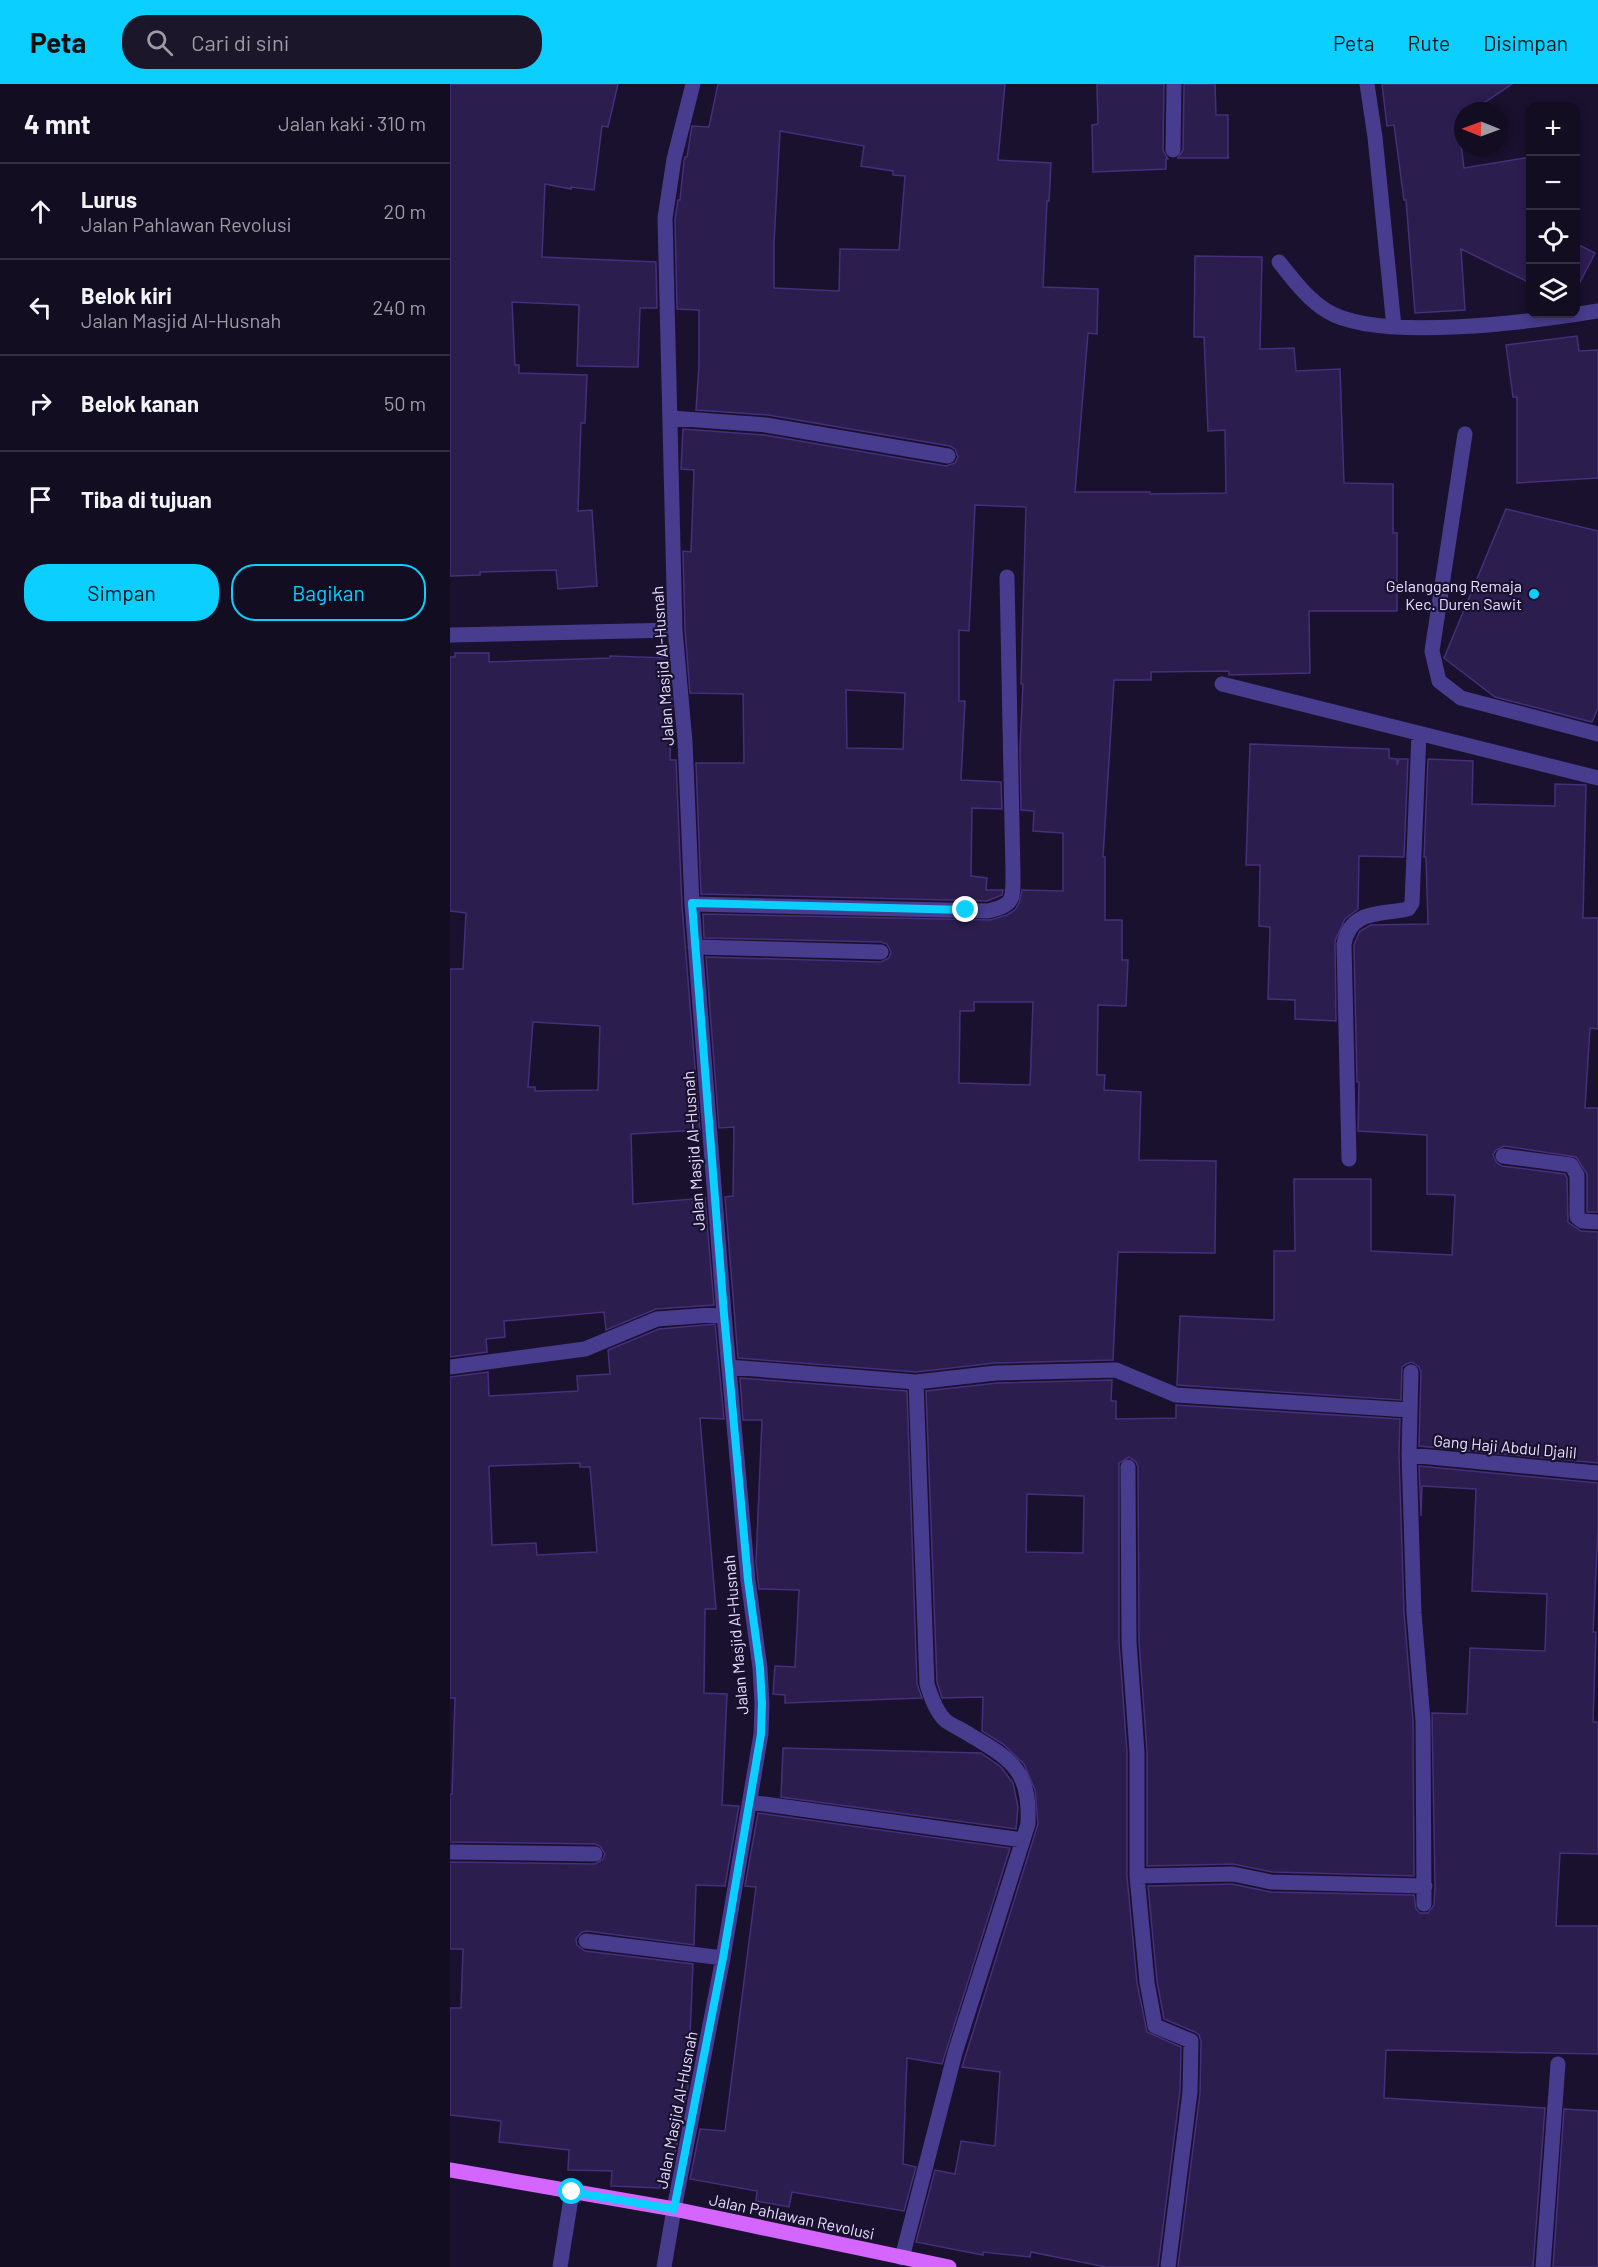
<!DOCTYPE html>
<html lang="id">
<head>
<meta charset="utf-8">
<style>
	:root { --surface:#130d22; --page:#1c162a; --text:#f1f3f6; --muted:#9d9ca5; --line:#322d40; --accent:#0acfff }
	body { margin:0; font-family:Barlow,sans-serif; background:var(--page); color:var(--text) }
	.controls { position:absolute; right:18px; top:18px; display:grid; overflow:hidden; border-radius:12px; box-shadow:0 3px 9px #0003 }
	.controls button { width:54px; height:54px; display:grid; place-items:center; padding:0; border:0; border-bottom:2px solid var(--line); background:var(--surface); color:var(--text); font:30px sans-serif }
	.compass { position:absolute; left:1004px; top:18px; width:54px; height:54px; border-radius:50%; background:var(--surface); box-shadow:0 3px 9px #0003; rotate:271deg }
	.stop { position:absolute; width:18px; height:18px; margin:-14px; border:4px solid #0acfff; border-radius:50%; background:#fff }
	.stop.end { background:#0acfff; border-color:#fff; box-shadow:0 2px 6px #0008 }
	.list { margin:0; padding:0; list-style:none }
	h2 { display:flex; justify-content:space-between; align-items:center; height:78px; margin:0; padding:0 24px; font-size:26px }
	h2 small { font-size:20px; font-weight:400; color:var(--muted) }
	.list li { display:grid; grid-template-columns:39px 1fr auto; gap:18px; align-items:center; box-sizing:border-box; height:96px; padding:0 24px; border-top:2px solid var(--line) }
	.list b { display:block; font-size:22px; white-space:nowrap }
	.list p { margin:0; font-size:20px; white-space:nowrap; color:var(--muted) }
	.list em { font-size:20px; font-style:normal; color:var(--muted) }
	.actions { display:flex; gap:12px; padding:18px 24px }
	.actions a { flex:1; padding:14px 0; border:2px solid var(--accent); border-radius:24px; text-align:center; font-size:21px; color:var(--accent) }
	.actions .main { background:var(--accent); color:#111 }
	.icon { flex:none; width:33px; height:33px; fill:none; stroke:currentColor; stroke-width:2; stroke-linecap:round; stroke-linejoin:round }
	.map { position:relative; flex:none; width:1148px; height:2183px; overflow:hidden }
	header { display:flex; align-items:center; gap:36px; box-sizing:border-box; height:84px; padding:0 30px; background:var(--accent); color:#111 }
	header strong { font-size:28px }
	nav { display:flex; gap:33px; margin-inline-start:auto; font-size:21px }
	.search { width:420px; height:54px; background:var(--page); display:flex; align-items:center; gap:15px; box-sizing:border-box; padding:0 21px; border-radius:24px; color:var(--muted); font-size:22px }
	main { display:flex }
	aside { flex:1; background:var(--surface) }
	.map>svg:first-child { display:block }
</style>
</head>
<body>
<header>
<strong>Peta</strong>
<div class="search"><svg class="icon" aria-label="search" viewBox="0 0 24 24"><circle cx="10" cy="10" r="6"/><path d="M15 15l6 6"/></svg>Cari di sini</div>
<nav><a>Peta</a><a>Rute</a><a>Disimpan</a></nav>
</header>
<main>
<aside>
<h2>4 mnt<small>Jalan kaki · 310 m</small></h2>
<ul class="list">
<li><svg class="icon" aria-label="ahead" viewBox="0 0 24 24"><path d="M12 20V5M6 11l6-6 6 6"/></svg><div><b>Lurus</b><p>Jalan Pahlawan Revolusi</p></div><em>20 m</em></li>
<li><svg class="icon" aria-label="left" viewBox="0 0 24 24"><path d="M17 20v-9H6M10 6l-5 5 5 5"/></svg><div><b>Belok kiri</b><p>Jalan Masjid Al-Husnah</p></div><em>240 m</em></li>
<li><svg class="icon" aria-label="right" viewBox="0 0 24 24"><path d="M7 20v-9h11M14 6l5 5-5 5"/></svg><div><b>Belok kanan</b></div><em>50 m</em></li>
<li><svg class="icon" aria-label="arrive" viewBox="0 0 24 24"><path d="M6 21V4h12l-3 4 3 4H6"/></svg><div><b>Tiba di tujuan</b></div></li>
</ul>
<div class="actions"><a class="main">Simpan</a><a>Bagikan</a></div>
</aside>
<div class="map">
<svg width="1148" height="2183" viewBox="0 0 1148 2183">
	<rect width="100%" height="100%" fill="#19112e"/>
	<path fill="#2c1d4f" stroke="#452f7b" stroke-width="1.5" fill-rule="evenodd" d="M0 0H168L158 43 152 42 144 106 121 103V105L95 100 92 173 206 178 207 224H190L188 283 127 282 129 221 62 218 65 281H69V289L137 291 135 339H131L128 427 142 426 147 502 108 505 106 486 30 488V491L0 492Z
		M268 0H555L548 76 601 79 599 117H597L593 203 648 205 647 250 638 249 625 408H700V410L776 409 775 346 758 347 754 253H744L745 172 812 173 810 265 844 264 846 287 890 285 894 399 943 400V449H947V527H859L860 589 779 591V587L701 588V596H664L653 773H655V836H672V876H678L676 922 648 921 647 991H655L654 1006 691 1008 689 1076 766 1077 765 1169 668 1168 663 1276 545 1279 466 1288 288 1274 275 1113 283 1112 284 1043 269 1044 256 873 431 878 439 874 441 868 437 860 431 858 254 854 253 830 540 836 557 831 565 826 569 819 572 806 613 807V749L583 747 584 727 571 726 570 664 573 600H571L576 423 525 421 519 547 509 546V617H515L511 696 551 698 552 725 522 724 521 792 537 794 536 806H553L552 811 537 817 251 810 246 679H294L293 610 240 609 235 545 233 470V467L241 468 244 386 231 385 233 345 315 351 496 382 505 379 508 373 505 365 500 362 318 331 246 326 249 281V226L227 225 225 135 228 116H230L234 77 235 73H237L242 42 259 43ZM330 47 414 62 411 82 443 87V91L455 92 449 166 390 165 389 207 324 204V159ZM396 606 455 609 453 665 397 664ZM524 918H583L580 1001 509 999 510 927H524Z
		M647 0H714L713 66 718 75H716V85L643 88 642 41 648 40Z
		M734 0H765L766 31H778V74H728L733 66Z
		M932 0H1062L1022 27H1013V33L1008 36 1014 84 1080 73V199L1011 165 1015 226 965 229 956 116H954L944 41 937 42Z
		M1125 159 1145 169 1125 208Z
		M1127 252 1129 267 1148 266V394L1067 399V313H1063L1056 261Z
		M1056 425 1148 447V624L1142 638 1045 613 994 574Z
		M5 569H39V578L160 574V572L218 574 222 617 220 676H226L232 821 250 1046 181 1050 183 1120 255 1114 264 1221 206 1225 156 1246 154 1228 54 1237 55 1253 36 1255 37 1268 0 1273V885H13L16 829 0 827V573H5ZM83 938 150 942 148 1006 85 1007V1003H78Z
		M800 660 939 665V674L947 675V681L949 675H958L954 773 909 772 908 825 895 835 885 857 886 937 845 935V916L818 915 820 843 809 842 810 781H796Z
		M978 675 1023 677 1022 720 1105 722V700L1136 701 1133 834H1148V945L1140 944 1135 1024H1148V1128H1137V1090L1126 1073 1054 1062 1046 1066 1043 1071 1047 1079 1052 1082 1115 1090 1117 1094 1118 1138 1131 1147 1148 1148V1379L969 1362 971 1288 969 1283 962 1278 956 1280 952 1283 951 1316 727 1301 730 1232 824 1236V1167H845L844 1095H921V1167L1002 1171 1005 1111 977 1110V1051L908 1047 909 998H907L904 861 910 847 921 841 978 840 976 773H974Z
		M265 1240 274 1335 250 1334 266 1525H255L254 1609 277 1610 272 1721 289 1722 275 1802 246 1801 244 1861 137 1847 132 1848 126 1855 127 1861 135 1867 243 1880 238 2003 221 2091 211 2090 210 2104 161 2102 162 2087 118 2086 119 2066 49 2058 51 2037 0 2031V1924H11L13 1865H0V1778L145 1780 153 1775 155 1770 150 1762 145 1760 0 1758V1710H2L5 1614H0V1293L38 1288 39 1312 128 1307 127 1292 160 1290 158 1266 209 1245ZM130 1379V1383H140L147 1468 87 1471 86 1459 42 1461 39 1382Z
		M290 1294 457 1307 467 1600 472 1614 335 1619V1611L323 1610 325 1582 345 1583 349 1506 309 1505 306 1478 312 1336H293Z
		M662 1296 661 1317H666V1335L726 1334V1321L950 1335 949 1371 954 1529 963 1637 964 1792 822 1788 783 1780 697 1782V1667L689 1558 688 1383 686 1378 679 1373 669 1379V1558L677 1668V1792L687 1899 697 1948 731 1963 730 2007 708 2183H656L581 2168 580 2173 533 2168V2171L466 2158 485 2086 505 2090 511 2057 545 2062 550 1988 512 1983 588 1740 585 1706 574 1680 553 1660 532 1647 533 1613 492 1614 487 1598 476 1307 547 1299ZM577 1410 634 1412 633 1469 576 1468Z
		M969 1382 1148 1399V1447L1143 1548H1146L1143 1638H1148V1770L1110 1769 1106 1842H1148V1970L936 1966 934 2014 1095 2024 1083 2183H728L750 2009 751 1957 749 1951 745 1948 714 1935 707 1897 698 1802 782 1800 821 1808 964 1811 966 1825 970 1829H978L984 1821 985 1802 982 1629 1017 1630 1020 1564 1095 1567 1097 1510 1022 1507 1026 1405 972 1402 971 1432Z
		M333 1664 531 1669 551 1683 563 1699 568 1723 566 1745 331 1713Z
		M308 1729 560 1764 492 1980 457 1974 453 2080 466 2083 454 2127 342 2108 339 2123 306 2117 307 2107 240 2095 250 2045 275 2047 306 1803 295 1802Z
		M1114 2025 1148 2027V2183H1103Z"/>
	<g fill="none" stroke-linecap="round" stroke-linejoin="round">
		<path stroke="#473c8d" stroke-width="15" d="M1015 350 982 567 989 597 1011 614 1148 650
			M214 2183 224 2125"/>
		<path stroke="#473c8d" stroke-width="15" d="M917 0 925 53 944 243
			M723 66 724 0
			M829 178C843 195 857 215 877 227 928 259 1087 237 1148 227
			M221 334 316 341 498 372
			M0 551 225 546
			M772 600 1148 694
			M242 820 538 827C564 821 563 816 563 790L557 493
			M245 863 431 868
			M1053 1072 1121 1081 1127 1091V1133L1132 1137 1148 1138
			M899 1075 894 860C901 825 930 831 958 825L962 819 969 649
			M0 1283 135 1265 207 1235 274 1230
			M279 1283 466 1298 546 1289 666 1286 726 1311 959 1326
			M961 1288 959 1371 964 1529 973 1637 974 1820
			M959 1371 1148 1389
			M678 1383 679 1558 687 1668V1792L697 1898 705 1942 741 1957 740 2008 718 2183
			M300 1718 573 1756
			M0 1768 145 1770
			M687 1792 783 1790 821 1798 975 1802
			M136 1857 273 1874
			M224 2125 273 1874 311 1650 312 1620 310 1584 298 1496 274 1230 242 820 235 658 225 546 215 134 224 75 243 0
			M452 2174 505 1969 578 1740C580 1687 563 1676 520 1651 513 1646 503 1642 496 1637 486 1628 481 1613 477 1600L466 1298
			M110 2183 122 2108
			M1093 2183 1108 1980"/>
		<path stroke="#d465ff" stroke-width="15" d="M0 2086 224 2125 499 2183"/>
	</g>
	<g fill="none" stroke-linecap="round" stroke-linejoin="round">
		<path stroke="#0acfff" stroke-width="8" d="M122 2108 224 2125 273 1874 311 1650 312 1620 310 1584 298 1496 274 1230 242 819 516 826"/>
	</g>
	<circle fill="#0acfff" stroke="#19112e" stroke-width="2" cx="1084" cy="510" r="6"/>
	<g text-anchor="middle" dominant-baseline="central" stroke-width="4.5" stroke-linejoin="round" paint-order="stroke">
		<g font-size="16" fill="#e5deff" stroke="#19112e" text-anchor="end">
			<text x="1072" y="501">Gelanggang Remaja<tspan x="1072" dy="18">Kec. Duren Sawit</tspan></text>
		</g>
		<g font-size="16" fill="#e5deff" stroke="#19112e">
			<text transform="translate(212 582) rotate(-94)">Jalan Masjid Al-Husnah</text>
			<text transform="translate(243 1067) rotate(-94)">Jalan Masjid Al-Husnah</text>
			<text transform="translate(1055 1362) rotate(5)">Gang Haji Abdul Djalil</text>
			<text transform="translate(285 1551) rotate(-95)">Jalan Masjid Al-Husnah</text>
			<text transform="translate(226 2026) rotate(-79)">Jalan Masjid Al-Husnah</text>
			<text transform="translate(342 2132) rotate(12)">Jalan Pahlawan Revolusi</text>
		</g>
	</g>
</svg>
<div class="controls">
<button>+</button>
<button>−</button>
<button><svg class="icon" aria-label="locate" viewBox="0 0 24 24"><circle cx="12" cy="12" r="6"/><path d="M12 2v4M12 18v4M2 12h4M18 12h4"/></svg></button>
<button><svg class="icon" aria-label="layers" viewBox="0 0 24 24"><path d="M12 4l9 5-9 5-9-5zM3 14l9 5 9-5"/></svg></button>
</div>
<svg class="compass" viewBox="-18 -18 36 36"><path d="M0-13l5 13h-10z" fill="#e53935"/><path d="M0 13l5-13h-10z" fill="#9d9ca5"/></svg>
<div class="stop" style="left:122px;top:2108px"></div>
<div class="stop end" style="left:516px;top:826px"></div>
</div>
</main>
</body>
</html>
